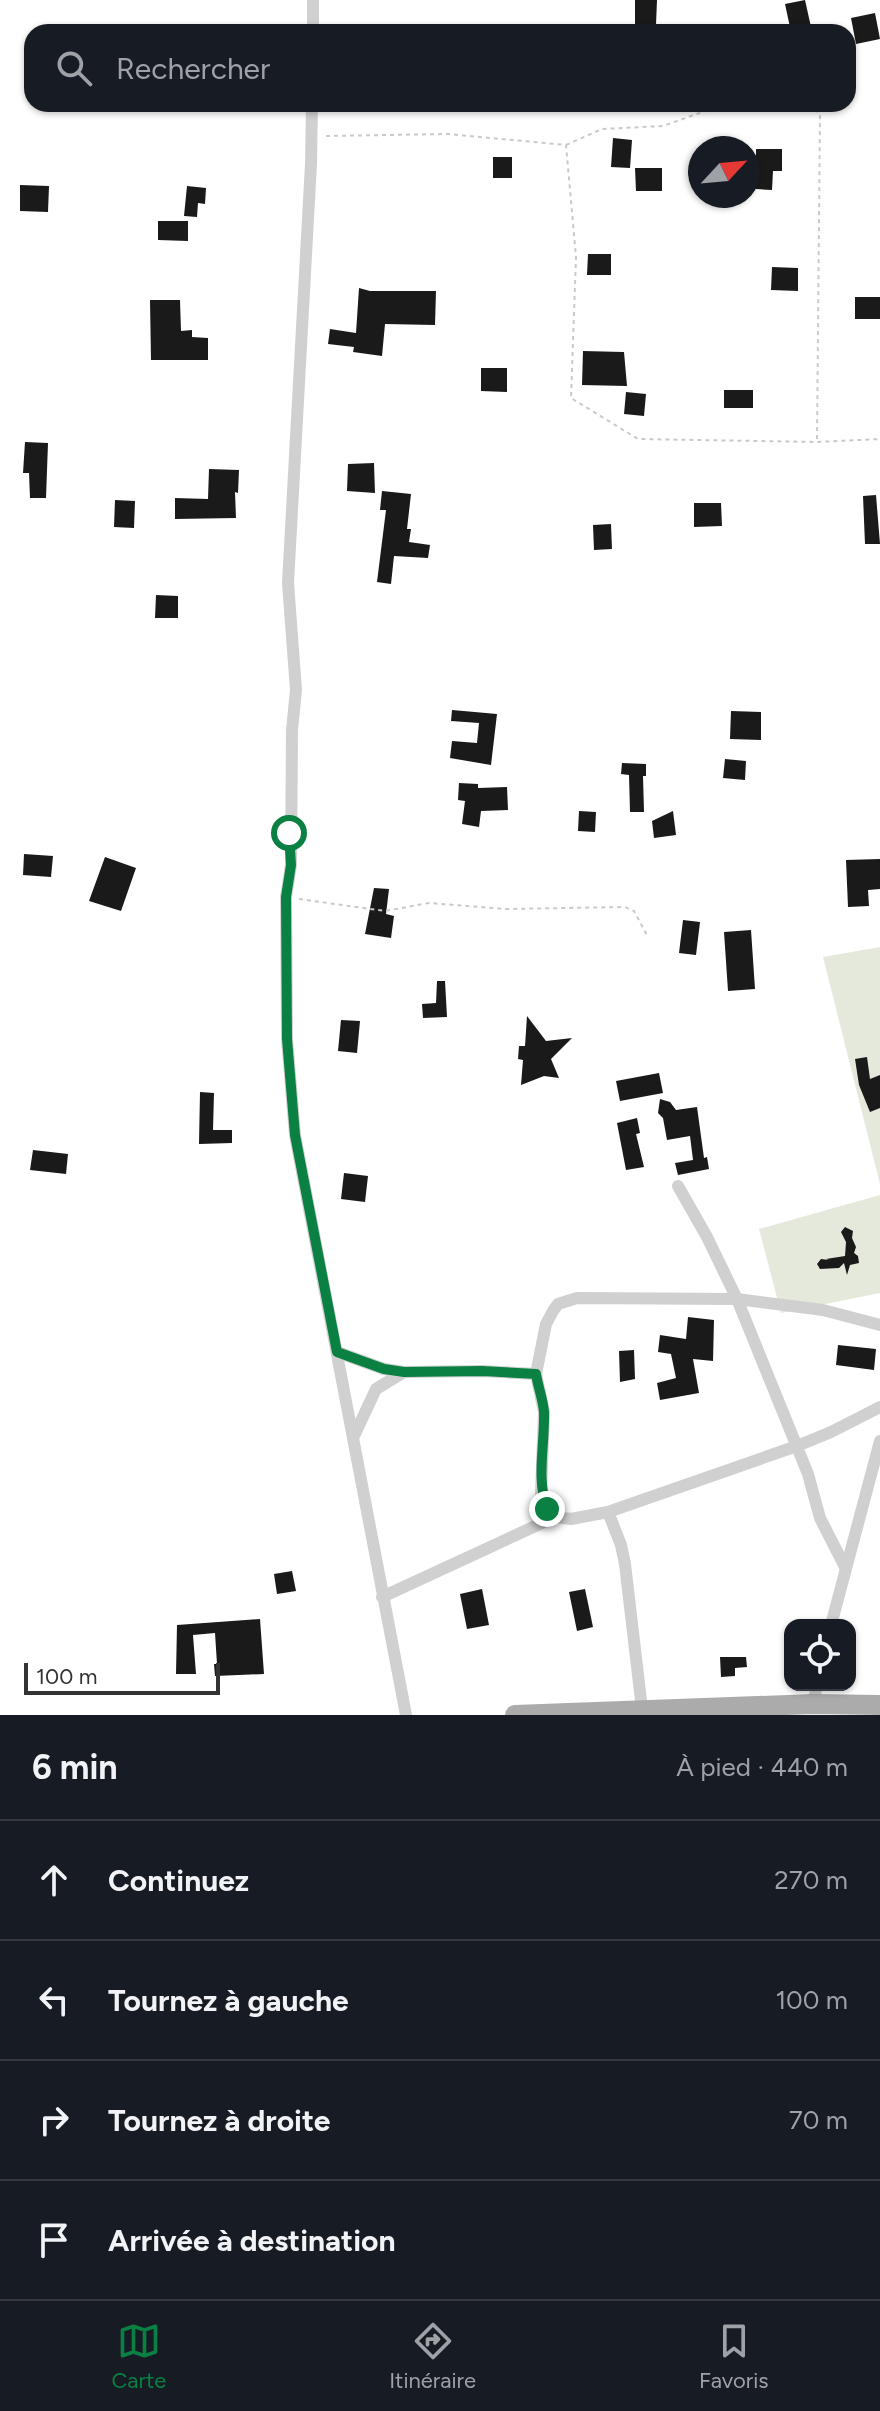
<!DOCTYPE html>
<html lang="fr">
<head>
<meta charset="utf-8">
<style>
	:root { --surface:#171b24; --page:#242831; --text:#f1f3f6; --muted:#9ea1a6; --line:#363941; --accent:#0b8043 }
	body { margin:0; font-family:Figtree,sans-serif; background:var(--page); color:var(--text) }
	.controls { position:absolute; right:24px; bottom:24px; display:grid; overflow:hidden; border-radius:16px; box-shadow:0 2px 6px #0004 }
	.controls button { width:72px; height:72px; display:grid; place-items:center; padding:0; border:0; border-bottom:2px solid var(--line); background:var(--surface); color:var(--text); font:40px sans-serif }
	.compass { position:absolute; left:688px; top:136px; width:72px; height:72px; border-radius:50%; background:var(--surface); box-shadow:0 2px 6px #0004; rotate:64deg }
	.scale { position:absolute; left:24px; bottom:20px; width:196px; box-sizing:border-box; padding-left:8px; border:4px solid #333; border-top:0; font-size:22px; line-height:28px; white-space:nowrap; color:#333; -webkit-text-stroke:6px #fff; paint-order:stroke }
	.stop { position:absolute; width:24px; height:24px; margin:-18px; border:6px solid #0b8043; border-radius:50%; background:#fff }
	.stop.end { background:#0b8043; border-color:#fff; box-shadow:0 2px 8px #0008 }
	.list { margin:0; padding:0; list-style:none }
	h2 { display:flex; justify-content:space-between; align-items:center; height:104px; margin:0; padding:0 32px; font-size:34px }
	h2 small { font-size:26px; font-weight:400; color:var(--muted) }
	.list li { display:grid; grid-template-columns:52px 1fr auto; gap:24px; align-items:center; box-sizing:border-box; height:120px; padding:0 32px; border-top:2px solid var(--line) }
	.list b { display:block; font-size:30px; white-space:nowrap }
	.list em { font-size:26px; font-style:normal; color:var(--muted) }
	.icon { flex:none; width:44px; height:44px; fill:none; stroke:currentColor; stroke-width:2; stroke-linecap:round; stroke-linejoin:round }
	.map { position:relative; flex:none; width:880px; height:1715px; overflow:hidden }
	.search { position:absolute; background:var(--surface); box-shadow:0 2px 6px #0004; left:24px; right:24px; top:24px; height:88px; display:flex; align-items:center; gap:20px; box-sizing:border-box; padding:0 28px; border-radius:24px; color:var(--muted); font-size:30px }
	.sheet { height:584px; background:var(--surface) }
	nav { display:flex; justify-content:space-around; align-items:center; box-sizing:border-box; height:112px; border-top:2px solid var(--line); background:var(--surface); font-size:22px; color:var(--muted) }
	nav a { display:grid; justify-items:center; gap:4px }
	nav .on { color:var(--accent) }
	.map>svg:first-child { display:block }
</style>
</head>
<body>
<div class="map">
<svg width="880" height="1715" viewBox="0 0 880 1715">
	<rect width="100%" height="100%" fill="#fff"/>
	<path fill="#e4e9dc" d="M880 947V1184L823 957Z
		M880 1195V1293L781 1313 759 1229Z"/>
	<path fill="#1a1a1a" d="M635 0H657L656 25 635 24Z
		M805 0 811 27 791 32 785 4Z
		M875 13 880 39 856 44 851 18Z
		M613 138 632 140 630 168 611 167Z
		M756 149H782V171H773L772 190 756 189Z
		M493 157H512V178H493Z
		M635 168H662V191H636Z
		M20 185 49 186 48 212 20 211Z
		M187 186 206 188 205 204 198 203 197 217 184 216Z
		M158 221H188V241L158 240Z
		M588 254H611V275H587Z
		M772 267 798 268V291L771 290Z
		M359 288 370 291H436L435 325 385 324 382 356 353 352 354 347 328 344 330 329 356 333Z
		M855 297H880V319H855Z
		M150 300H180L181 331 192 330V337L208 338V360H151Z
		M583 351 624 352 627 386 582 385Z
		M481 368H507V392L481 391Z
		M724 390H753V408H724Z
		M626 392 646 394 644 416 624 414Z
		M25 442 48 443 46 498H30L29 473H23Z
		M374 463 375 493 347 491 348 464Z
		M209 469 239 470 238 493 235 492 236 518 175 519V498L208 499Z
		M382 491 411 494 407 529H411L409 542 430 545 428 558 394 556 391 584 377 582 386 510H380Z
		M876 495 880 544H865L863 496Z
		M115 500 135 501 134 528 114 527Z
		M694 503H721L722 526 694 527Z
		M611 524 612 549 594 550 593 525Z
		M156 595 178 596V618H155Z
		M452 710 497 714 491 765 450 758 452 741 477 743 479 723 451 721Z
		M731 711 761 712V740L730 739Z
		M725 759 746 761 745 780 723 778Z
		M622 763 646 764V776H643L644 812H630L629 775 621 774Z
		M459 783 478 784V788L507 787 508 810 481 811 479 827 462 824 465 801 458 800Z
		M579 811 596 812 595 832 578 831Z
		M673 811 676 835 654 838 652 821Z
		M24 854 53 856 51 877 23 875Z
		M105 857 136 868 121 911 89 901Z
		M880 859V889L868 890 869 906 848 907 846 860Z
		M374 888 389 889 386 914 394 916 391 938 365 934Z
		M683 920 700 922 696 955 679 953Z
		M751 930 755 989 728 991 724 932Z
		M437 981H445L447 1017 423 1018 422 1004 436 1003Z
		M527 1016 546 1041 572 1038 551 1059 559 1078 544 1076 521 1085 523 1060 518 1059 519 1046H525Z
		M341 1020 360 1021 357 1053 338 1051Z
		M867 1057 870 1079 880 1075V1108L870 1112 859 1085 855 1059Z
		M659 1073 663 1093 620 1101 616 1081Z
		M200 1092 214 1093 213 1130H232V1143L199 1144Z
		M660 1099 670 1102 676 1110 697 1107 704 1158 707 1157 709 1169 678 1175 675 1163 693 1160 690 1136 667 1140 663 1118 658 1113Z
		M637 1118 640 1133 636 1134 644 1167 626 1170 617 1123Z
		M33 1150 68 1154 66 1174 30 1170Z
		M344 1173 368 1176 365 1202 341 1199Z
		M845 1227 853 1231 852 1238 856 1247 854 1253 858 1256 859 1263 850 1265 847 1275 844 1263 839 1268 820 1269 817 1264 821 1259 829 1260 826 1259 845 1256 846 1242 841 1232Z
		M688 1317 714 1320 713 1361 693 1359 699 1393 660 1400 657 1383 676 1378 671 1354 658 1352 660 1335 686 1339Z
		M838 1345 876 1349 874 1370 836 1365Z
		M634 1350 635 1379 620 1382 619 1351Z
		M292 1571 296 1591 277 1594 274 1574Z
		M482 1589 489 1625 467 1629 460 1594Z
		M585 1589 593 1627 577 1631 569 1592Z
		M260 1619 264 1674 215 1676 214 1664H217L215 1633 193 1635 196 1674H176L177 1625Z
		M720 1657H746L747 1667 735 1668V1676L721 1677Z"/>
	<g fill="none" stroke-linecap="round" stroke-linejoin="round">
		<path stroke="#cacaca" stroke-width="2" stroke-dasharray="4 4" stroke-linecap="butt" d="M809 104 820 114 817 441
			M326 136 448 134 566 145 576 257 571 398 638 439 817 442 880 439
			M566 145 602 129 663 126 708 110 778 104
			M299 899 385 911 429 903 506 909 625 907 634 911 648 937"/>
		<path stroke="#d0d0d0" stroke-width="12" d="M313 32V0
			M312 104 311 164 288 583 296 690 292 730 291 865 286 897 287 1039 295 1135 406 1715
			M678 1186 707 1237 737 1299 808 1474 820 1518 845 1567
			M880 1325 823 1310 737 1299 577 1298 558 1304 553 1311 546 1324 536 1374 544 1412 541 1493 547 1509 555 1517 571 1519 608 1512 797 1446 831 1432 880 1407
			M337 1352 384 1369 404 1372 482 1371 536 1374
			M354 1436 376 1389 404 1372
			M608 1512 621 1545 625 1564 642 1709
			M382 1597 555 1517
			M831 1625 880 1441
			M813 1704 817 1685"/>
		<path stroke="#ababab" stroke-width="20" d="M515 1715 813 1704 880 1705"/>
	</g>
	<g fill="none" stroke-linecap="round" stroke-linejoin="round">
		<path stroke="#0b8043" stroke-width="10" d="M289 833 291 865 286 897 287 1039 295 1135 337 1352 384 1369 404 1372 482 1371 536 1374C538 1387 543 1399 544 1412 545 1445 536 1477 547 1509"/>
	</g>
</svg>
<div class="controls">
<button><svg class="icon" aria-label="locate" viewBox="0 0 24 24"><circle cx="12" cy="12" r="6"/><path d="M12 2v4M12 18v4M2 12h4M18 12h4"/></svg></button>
</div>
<svg class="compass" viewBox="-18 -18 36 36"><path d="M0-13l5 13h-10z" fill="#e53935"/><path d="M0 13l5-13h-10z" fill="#9ea1a6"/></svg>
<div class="scale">100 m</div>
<div class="stop" style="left:289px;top:833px"></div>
<div class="stop end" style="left:547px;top:1509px"></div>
<div class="search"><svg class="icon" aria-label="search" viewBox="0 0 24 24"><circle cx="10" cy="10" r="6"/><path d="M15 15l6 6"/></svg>Rechercher</div>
</div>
<section class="sheet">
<h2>6 min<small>À pied · 440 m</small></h2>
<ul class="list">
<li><svg class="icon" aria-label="ahead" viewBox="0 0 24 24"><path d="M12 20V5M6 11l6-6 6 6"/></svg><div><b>Continuez</b></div><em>270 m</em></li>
<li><svg class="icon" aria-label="left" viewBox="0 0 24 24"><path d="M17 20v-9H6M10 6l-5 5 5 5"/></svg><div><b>Tournez à gauche</b></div><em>100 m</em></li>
<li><svg class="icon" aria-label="right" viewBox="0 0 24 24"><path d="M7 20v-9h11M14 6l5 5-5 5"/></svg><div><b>Tournez à droite</b></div><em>70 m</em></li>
<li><svg class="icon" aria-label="arrive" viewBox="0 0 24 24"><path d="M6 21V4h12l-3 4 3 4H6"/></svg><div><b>Arrivée à destination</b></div></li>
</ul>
</section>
<nav>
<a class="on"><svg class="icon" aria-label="map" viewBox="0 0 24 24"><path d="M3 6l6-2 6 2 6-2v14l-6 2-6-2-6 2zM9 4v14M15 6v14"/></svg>Carte</a>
<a><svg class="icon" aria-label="directions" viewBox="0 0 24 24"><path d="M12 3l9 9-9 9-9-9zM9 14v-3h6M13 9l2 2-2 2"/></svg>Itinéraire</a>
<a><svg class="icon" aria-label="saved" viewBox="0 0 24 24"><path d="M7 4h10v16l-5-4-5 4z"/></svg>Favoris</a>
</nav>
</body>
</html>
